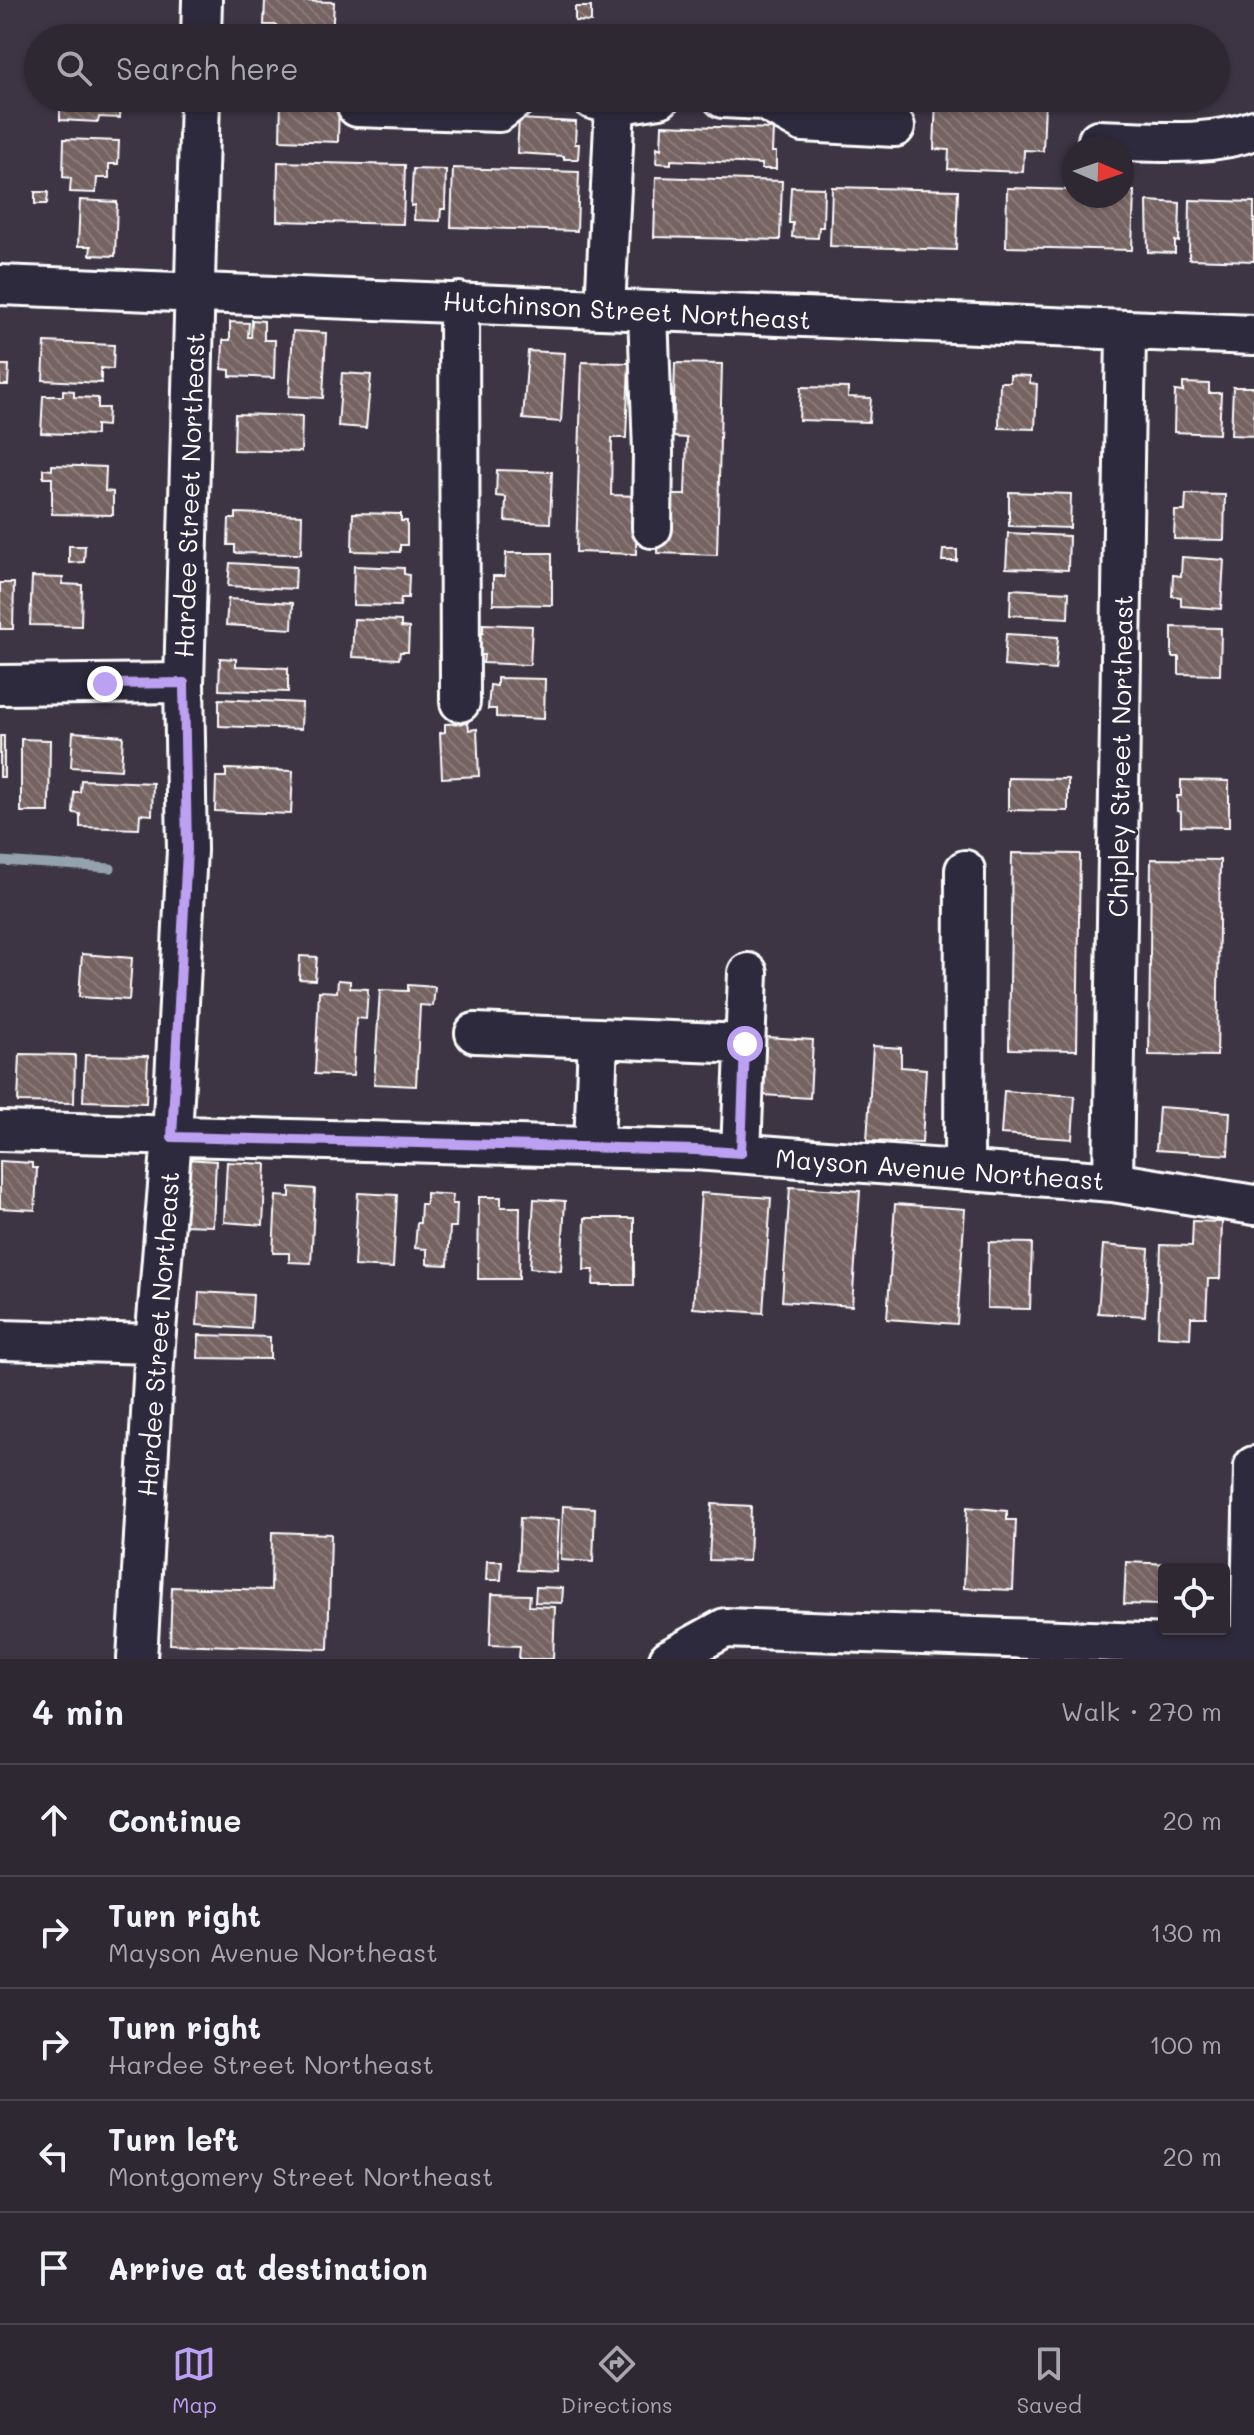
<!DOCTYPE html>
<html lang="en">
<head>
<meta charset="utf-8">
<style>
	:root { --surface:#2e2833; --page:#3a343f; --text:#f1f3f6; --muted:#a7a6ac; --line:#49444e; --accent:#bca0f2 }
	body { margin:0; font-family:Mali,sans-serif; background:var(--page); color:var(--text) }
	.controls { position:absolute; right:24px; bottom:24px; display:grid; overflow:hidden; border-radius:8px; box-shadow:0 2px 6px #0004 }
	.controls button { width:72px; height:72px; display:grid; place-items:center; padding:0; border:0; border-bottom:2px solid var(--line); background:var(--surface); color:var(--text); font:40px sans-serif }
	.compass { position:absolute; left:1062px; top:136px; width:72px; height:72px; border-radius:50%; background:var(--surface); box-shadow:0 2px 6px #0004; rotate:92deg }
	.stop { position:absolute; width:24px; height:24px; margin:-18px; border:6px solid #bca0f2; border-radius:50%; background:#fff }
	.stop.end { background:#bca0f2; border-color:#fff; box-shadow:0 2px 8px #0008 }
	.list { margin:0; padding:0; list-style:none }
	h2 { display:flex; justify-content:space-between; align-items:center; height:104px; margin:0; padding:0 32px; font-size:34px }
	h2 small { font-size:26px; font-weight:400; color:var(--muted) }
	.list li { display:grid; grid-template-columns:52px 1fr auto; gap:24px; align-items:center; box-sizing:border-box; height:112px; padding:0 32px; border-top:2px solid var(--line) }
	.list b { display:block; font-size:30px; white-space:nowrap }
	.list p { margin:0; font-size:26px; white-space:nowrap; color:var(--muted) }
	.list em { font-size:26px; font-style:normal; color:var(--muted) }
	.icon { flex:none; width:44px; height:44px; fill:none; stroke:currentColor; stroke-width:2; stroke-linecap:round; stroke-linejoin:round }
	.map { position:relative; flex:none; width:1254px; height:1659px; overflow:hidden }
	.search { position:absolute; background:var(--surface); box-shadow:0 2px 6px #0004; left:24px; right:24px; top:24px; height:88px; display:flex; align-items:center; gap:20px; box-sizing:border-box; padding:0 28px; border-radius:44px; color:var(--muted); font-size:30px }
	.sheet { height:664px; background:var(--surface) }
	nav { display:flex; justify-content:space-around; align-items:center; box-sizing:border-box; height:112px; border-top:2px solid var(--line); background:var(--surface); font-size:22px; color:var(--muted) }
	nav a { display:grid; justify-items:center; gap:4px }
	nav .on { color:var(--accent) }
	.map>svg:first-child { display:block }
</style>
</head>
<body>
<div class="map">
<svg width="1254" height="1659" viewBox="0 0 1254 1659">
	<defs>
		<pattern id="building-back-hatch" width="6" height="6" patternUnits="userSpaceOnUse" patternTransform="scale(2)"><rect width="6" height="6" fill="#756362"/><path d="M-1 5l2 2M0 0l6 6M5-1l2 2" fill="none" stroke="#8a7a7a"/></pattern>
	</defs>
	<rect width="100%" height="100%" fill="#3d3544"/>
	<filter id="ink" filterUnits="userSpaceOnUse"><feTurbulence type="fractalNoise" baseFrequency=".0125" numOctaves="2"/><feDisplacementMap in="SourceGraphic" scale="16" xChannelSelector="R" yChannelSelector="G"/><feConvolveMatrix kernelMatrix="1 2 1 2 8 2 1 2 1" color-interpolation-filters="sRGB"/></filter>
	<g filter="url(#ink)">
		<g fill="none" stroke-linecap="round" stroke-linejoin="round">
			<path stroke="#94a2ad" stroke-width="9" d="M0 861 111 868"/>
		</g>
		<path fill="url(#building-back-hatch)" stroke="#fff" stroke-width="2" d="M265 0 334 2 332 38H276V25H264Z
			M575 7H591V22L575 21Z
			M82 98H121L120 118 99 117 98 122 60 120V101L82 102Z
			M281 98H339L338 142 280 140Z
			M936 99 1045 103 1043 151 1024 150 1023 172 948 169 949 150 934 149Z
			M519 119 576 122 575 144H579L578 159H564V156L517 153Z
			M662 125 773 129 772 152H776V169H762V164L671 160V164L656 163 657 147 661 149Z
			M64 139 119 141 118 164H109V178H97L96 193 70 192 71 178 63 177Z
			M278 162 405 165 403 224 277 221Z
			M453 168 579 172 577 231 451 227Z
			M413 169 446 170 445 209H441L440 221 414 220 415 205 411 206Z
			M656 177 782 181 780 240 654 237Z
			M791 187 824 188 823 227H819L818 238 792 237 793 223H789Z
			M832 187 958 190 956 250 830 246Z
			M1007 188 1074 190V196H1122V191H1134L1132 250 1006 247Z
			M35 192H48L47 204H35Z
			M80 200 117 202 115 256 90 255 91 246H78Z
			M1190 200 1254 202V261L1189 259Z
			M1147 201 1180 203 1179 242 1175 241V253L1148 252Z
			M252 320 264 321V340H275L274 378 230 376V370L222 369 223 340H230V322L249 323 248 337H251Z
			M293 331 326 333 323 398 289 396Z
			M45 342 114 345 113 369 101 368V383L43 380Z
			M528 351 565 353 561 422 523 419Z
			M582 362 629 363 626 438H612L611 495 637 496 636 554 576 552Z
			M675 363 722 364 717 555 657 553 659 495H685L687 438 673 437Z
			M0 365H9L8 385H0Z
			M342 373 371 375 366 428 338 426Z
			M1010 375 1030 376V383L1037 384 1035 429 999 428 1000 382H1010Z
			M1183 383 1209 384V393H1221L1219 434 1174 432 1175 391 1183 392Z
			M801 387 848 388V397L871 398 869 422 799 420Z
			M1233 387H1254V436L1231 435Z
			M63 390 74 391V397L98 398V408H108L107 426 96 425V435L41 433 43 396H63Z
			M235 414 302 416 301 452 234 450Z
			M52 465 106 467 105 491 113 492V515L52 514V478H43V469L52 470Z
			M497 470 552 472 550 523 505 521 506 497 496 496Z
			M1009 492 1071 494 1070 528 1009 526Z
			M1186 494 1225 495 1224 540 1174 539 1175 511H1185Z
			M236 513 302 515 301 554 235 553V545H228L229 519H236Z
			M353 513 401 514V521H407V545H400V552L352 551Z
			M1008 533 1069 536 1068 570 1006 568Z
			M69 546H85L84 562 69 563Z
			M943 550H957V561H942Z
			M506 553H552V605L493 604V576H505Z
			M1182 557 1224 560 1221 609 1181 606V597L1172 596 1173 575 1181 576Z
			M230 563 296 567 295 589 228 586Z
			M354 566 404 568V574L409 575 408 598H401L400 606 353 605Z
			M32 577 63 578 62 584 82 585 81 626 30 625Z
			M0 583H14L13 629H0Z
			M1011 589 1069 592 1068 618 1010 615Z
			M228 599 293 603 292 629 226 625Z
			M354 619 401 621V627L409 628 408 652H400L399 659 352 657Z
			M483 624 532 626 530 665 483 663 484 655H474L475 632 483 633Z
			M1172 627 1221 628 1220 675 1179 674V657H1172Z
			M1006 634 1058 637 1055 670 1004 666Z
			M220 658 236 659V666L288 668V692L219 690Z
			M497 678 545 679 544 719 496 717V709H488L490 685 497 686Z
			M219 699 302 703 301 729 219 726Z
			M468 723 469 730 477 729 479 776 442 778 440 733 445 732V724Z
			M73 732 123 736 121 770 71 767Z
			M0 736H4V777H0Z
			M21 739 50 740 49 812H21Z
			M226 769 293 771 291 814 215 811 216 777H226Z
			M1008 778 1068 779V811L1008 810Z
			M81 780 153 783 152 815 140 814 139 829 80 827V814L73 813 74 792H80Z
			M1181 780 1229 781V827L1181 826V812L1177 811V796H1181Z
			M1012 853 1080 854 1077 1050 1009 1049Z
			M1151 859 1220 860 1217 1056 1149 1055Z
			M82 954 132 958 129 1000 79 997Z
			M300 956 317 957 315 980 299 979Z
			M338 980 350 981V988L368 989 366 1019 356 1018 353 1076 315 1074 319 991 337 992Z
			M408 985 435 987 433 1006 420 1005 416 1086 374 1084 380 990 408 991Z
			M766 1037 813 1040 810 1098 763 1095Z
			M873 1046 901 1048V1067L926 1069 922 1143 867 1141Z
			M20 1054 75 1055 74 1103 18 1102Z
			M85 1055 148 1056 146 1103 83 1101Z
			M1004 1091 1075 1096 1072 1139 1001 1134Z
			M1159 1107 1230 1112 1228 1155 1156 1150Z
			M186 1159 216 1161 213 1226 183 1225Z
			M0 1161 32 1163V1168H37L35 1210 0 1208Z
			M227 1162 266 1164 263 1225 224 1222Z
			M290 1187 315 1189 311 1263 289 1262V1253H273L276 1196 290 1197Z
			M790 1187 860 1191 852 1306 782 1301Z
			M358 1193 397 1195 393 1268 354 1266Z
			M426 1193 453 1195 452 1204H457L456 1227H450L448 1265 427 1264V1249L415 1248 417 1223H420L421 1204H426Z
			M701 1193 771 1198 763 1313 693 1308Z
			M479 1197H501V1207H520L519 1279H478Z
			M534 1199 565 1201 561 1271 530 1268Z
			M895 1204 965 1209 957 1324 887 1319Z
			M585 1218H634V1285H593L594 1270H584Z
			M1193 1221 1222 1222 1220 1279H1208L1206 1317H1191L1190 1338 1158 1336 1161 1245 1192 1246Z
			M989 1242 1032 1243 1030 1309 987 1308Z
			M1103 1245 1149 1249 1145 1316 1098 1313Z
			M199 1292 253 1295 251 1329 197 1325Z
			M199 1335 270 1337V1359L198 1358Z
			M712 1504 751 1506 749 1561 709 1560Z
			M563 1506 595 1508 593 1562 561 1560Z
			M967 1507 1007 1511V1520H1016L1013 1590 964 1588Z
			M520 1518 559 1520 556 1572 518 1570Z
			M272 1532 331 1534 328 1649 170 1644 172 1587 271 1590Z
			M487 1561H502L501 1580H486Z
			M1126 1562 1194 1565V1569H1164V1605L1124 1604Z
			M536 1587 563 1588 562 1603 535 1602Z
			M492 1594 530 1595 529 1606 555 1607 553 1659H519L520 1646 490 1645Z"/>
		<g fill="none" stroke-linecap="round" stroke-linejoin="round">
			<defs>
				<path id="minor" d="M201 38 202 0
					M723 98 763 100 803 122 895 127
					M592 99 615 105 660 98
					M357 107 499 112 517 98
					M1098 140C1149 141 1207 148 1254 130
					M0 285 1254 335
					M459 302 460 702
					M605 309 615 105
					M648 312 653 452 652 528
					M0 685 184 683
					M475 1033 598 1038 594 1147
					M598 1038 745 1044
					M0 1131 696 1150 1113 1182 1254 1205
					M741 1153 748 973
					M964 1169 965 870
					M1113 1182 1126 331
					M0 1340 155 1344
					M137 1659 155 1344 172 1137 187 850 184 683 200 98
					M669 1659 725 1628 1254 1647
					M1250 1659 1254 1466"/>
			</defs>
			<use href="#minor" stroke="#fff" stroke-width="44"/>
			<use href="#minor" stroke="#2f2a3d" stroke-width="38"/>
		</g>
	</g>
	<g fill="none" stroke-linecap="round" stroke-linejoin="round" filter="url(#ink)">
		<path stroke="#bca0f2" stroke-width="10" d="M105 684 184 683 187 850 172 1137 696 1150 741 1153 745 1044"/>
	</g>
	<g text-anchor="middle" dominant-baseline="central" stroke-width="6" stroke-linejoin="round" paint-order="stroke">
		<g font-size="26" fill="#fff" stroke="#2f2a3d">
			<text transform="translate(627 310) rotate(3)">Hutchinson Street Northeast</text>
			<text transform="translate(189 495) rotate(-88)">Hardee Street Northeast</text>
			<text transform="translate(1120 756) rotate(-89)">Chipley Street Northeast</text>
			<text transform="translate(940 1169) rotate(4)">Mayson Avenue Northeast</text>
			<text transform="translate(158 1334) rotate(-86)">Hardee Street Northeast</text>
		</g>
	</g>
</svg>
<div class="controls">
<button><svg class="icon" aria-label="locate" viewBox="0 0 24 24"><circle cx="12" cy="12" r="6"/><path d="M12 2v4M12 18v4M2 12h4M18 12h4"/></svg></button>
</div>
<svg class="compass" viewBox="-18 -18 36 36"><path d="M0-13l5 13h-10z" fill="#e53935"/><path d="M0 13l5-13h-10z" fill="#a7a6ac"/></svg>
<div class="stop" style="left:745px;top:1044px"></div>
<div class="stop end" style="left:105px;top:684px"></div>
<div class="search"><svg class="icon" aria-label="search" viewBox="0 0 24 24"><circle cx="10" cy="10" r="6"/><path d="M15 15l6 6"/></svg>Search here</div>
</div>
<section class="sheet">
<h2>4 min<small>Walk · 270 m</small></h2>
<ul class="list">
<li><svg class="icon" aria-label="ahead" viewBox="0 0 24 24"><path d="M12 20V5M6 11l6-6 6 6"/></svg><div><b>Continue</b></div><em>20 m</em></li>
<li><svg class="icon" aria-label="right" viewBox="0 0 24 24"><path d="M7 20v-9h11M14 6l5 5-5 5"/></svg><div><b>Turn right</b><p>Mayson Avenue Northeast</p></div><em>130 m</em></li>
<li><svg class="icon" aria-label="right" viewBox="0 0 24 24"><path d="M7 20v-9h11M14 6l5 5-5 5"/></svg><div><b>Turn right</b><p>Hardee Street Northeast</p></div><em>100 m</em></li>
<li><svg class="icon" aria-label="left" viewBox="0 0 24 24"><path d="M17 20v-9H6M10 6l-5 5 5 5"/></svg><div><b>Turn left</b><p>Montgomery Street Northeast</p></div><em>20 m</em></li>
<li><svg class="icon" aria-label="arrive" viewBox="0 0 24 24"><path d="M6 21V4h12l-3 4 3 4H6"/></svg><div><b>Arrive at destination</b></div></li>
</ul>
</section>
<nav>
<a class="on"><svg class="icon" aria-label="map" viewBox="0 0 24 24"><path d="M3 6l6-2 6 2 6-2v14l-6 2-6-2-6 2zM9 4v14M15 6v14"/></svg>Map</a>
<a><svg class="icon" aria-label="directions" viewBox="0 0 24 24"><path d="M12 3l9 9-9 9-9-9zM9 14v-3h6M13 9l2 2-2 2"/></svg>Directions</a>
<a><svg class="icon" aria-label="saved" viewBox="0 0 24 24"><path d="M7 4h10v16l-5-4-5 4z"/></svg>Saved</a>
</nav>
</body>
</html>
